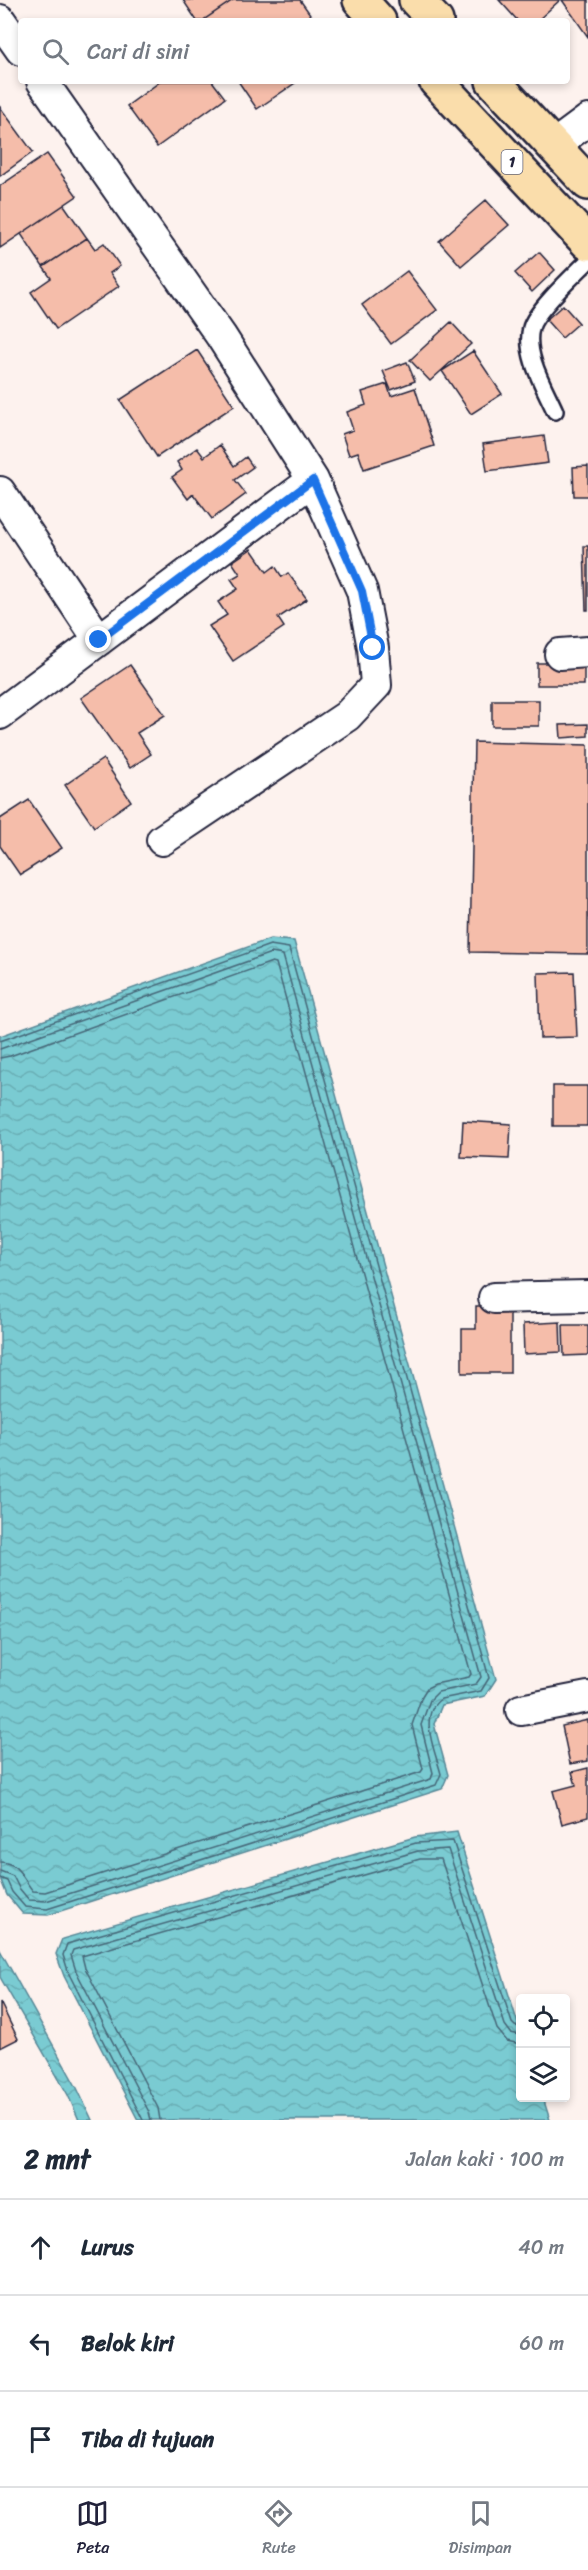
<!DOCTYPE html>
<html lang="id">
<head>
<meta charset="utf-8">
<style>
	:root { --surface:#fff; --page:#f2f2f3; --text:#1f2937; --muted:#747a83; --line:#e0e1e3; --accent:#22223b }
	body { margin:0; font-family:Sriracha,sans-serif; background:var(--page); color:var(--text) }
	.controls { position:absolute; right:18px; bottom:18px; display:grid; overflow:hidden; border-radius:6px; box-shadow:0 3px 9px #0003 }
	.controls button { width:54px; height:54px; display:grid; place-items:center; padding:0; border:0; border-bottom:2px solid var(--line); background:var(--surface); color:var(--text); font:30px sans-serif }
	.stop { position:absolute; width:18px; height:18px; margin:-14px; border:4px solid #1a73e8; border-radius:50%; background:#fff }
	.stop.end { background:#1a73e8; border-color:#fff; box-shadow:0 2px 6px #0008 }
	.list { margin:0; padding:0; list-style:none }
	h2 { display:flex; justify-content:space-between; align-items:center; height:78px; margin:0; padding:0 24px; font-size:26px }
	h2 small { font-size:20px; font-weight:400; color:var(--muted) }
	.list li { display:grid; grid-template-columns:39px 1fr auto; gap:18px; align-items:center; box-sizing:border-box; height:96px; padding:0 24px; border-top:2px solid var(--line) }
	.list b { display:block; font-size:22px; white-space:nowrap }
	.list em { font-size:20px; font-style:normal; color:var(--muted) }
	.icon { flex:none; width:33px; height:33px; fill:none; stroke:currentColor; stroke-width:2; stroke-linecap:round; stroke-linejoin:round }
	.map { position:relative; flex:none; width:588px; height:2120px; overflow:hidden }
	.search { position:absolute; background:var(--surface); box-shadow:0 3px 9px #0003; left:18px; right:18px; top:18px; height:66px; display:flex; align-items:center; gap:15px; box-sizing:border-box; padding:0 21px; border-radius:6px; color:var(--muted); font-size:22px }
	.sheet { height:366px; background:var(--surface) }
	nav { display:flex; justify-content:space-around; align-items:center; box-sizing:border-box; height:84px; border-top:2px solid var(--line); background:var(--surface); font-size:16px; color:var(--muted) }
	nav a { display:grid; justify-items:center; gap:3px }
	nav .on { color:var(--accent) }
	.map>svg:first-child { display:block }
</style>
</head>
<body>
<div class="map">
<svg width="588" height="2120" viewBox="0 0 588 2120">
	<defs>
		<pattern id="water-waves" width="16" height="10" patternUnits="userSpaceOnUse" patternTransform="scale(1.5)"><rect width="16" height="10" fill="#7acbd2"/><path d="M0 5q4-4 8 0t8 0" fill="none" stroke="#69aeb5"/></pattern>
	</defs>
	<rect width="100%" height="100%" fill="#fdf2ee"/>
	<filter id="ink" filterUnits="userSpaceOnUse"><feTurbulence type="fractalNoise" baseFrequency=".0167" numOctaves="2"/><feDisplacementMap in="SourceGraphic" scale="12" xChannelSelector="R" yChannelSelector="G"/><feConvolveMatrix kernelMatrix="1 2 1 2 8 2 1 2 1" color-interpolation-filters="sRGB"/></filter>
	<g filter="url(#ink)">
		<path fill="url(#water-waves)" stroke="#578796" stroke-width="1.5" d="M270 939 294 941 496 1679 485 1696 442 1705 434 1724 448 1775 442 1789 48 1915 23 1914 7 1895 0 1878V1036Z
			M457 1832 520 2030V2098H543L550 2120H138L64 1976 56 1954 62 1939 415 1837Z
			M0 1950 77 2088 92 2120H79L68 2095 0 1977Z"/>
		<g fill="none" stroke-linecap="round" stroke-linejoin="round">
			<path stroke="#456677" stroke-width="1.5" d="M0 1041 270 945 289 948 489 1678 481 1691 441 1699C417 1715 436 1753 441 1774L436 1785 47 1909 25 1907 12 1892 7 1881 0 1878
				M0 1049 271 953 283 955 481 1677 476 1684 438 1692 430 1700 421 1725 433 1773 431 1779 46 1901 29 1900 19 1888 13 1876 0 1871
				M0 1058 10 1056 272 962 276 963 471 1674 469 1677 435 1684 427 1688 422 1696 412 1725 423 1769 421 1772 45 1892 33 1891C22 1878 20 1863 0 1862
				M143 2120 69 1974 63 1955 67 1944 416 1843 453 1841 512 2023 515 2026 520 2027
				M151 2120 149 2112 76 1971 71 1955 73 1950 418 1851 448 1849 505 2025 511 2033 520 2035
				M160 2120 158 2108 85 1968 82 1956 420 1859H441L497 2029 507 2041 520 2044"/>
		</g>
		<path fill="#f5bdaa" stroke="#22223b" stroke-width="1.5" d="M183 0H233L202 21H197Z
			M233 0H300L315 21H202Z
			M499 0H560L537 21H518Z
			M562 0H588V37Z
			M161 81H212L225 98 157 147 127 106Z
			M238 81H298L257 109Z
			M0 107 33 152 0 176Z
			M47 154 77 196 0 248V186Z
			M486 200 509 225 461 266 439 241Z
			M64 205 87 238 43 267 21 234Z
			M87 238 95 249 104 243 120 266 110 273 119 286 56 329 31 292 51 278 43 267Z
			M539 252 555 270 532 292 515 273Z
			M407 271 437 310 391 344 362 305Z
			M563 305 579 323 562 338 546 320Z
			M451 322 471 344 430 381 410 360Z
			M197 350 234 406 157 457 120 400Z
			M473 351 502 394 471 414 442 371Z
			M407 362 415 381 391 390 383 371Z
			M387 384 391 396 415 388 434 446 364 469 358 452 349 455 342 434 353 430 347 412 366 405 362 392Z
			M544 436 548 463 487 471 483 444Z
			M220 445 234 466 246 457 253 467 235 480 246 494 212 519 193 494 188 499 172 477 182 470 177 462 197 448 204 457Z
			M588 466V496H574L573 467Z
			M584 546H588V610H586Z
			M251 549 267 572 275 566 282 577 288 573 307 599 278 618 284 627 233 661 209 626 227 615 218 602 238 589 231 579 240 574 232 562Z
			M537 663H584V685H537Z
			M130 665 165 715 137 733 151 754 130 768 81 698Z
			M492 700H539V726H492Z
			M588 724V736L561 738 560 725Z
			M474 742 588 745V954L470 952Z
			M103 759 131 801 94 827 65 785Z
			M29 800 62 848 20 875 0 846V819Z
			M574 972 577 1037 540 1038 538 973Z
			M553 1086H587V1126H553Z
			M463 1121 511 1124 509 1159 461 1157Z
			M476 1306H510V1373H462V1329H476Z
			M560 1322 561 1352 524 1354 523 1324Z
			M563 1325H588V1355L564 1356Z
			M588 1720V1761L570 1764 562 1726Z
			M588 1768V1817L562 1824 553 1791 576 1785 572 1772Z
			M0 2002 18 2039 0 2048Z"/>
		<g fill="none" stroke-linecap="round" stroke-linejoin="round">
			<defs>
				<path id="service" d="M555 411C545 388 524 355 531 328 535 311 574 275 588 261"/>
				<path id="minor" d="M0 20 21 50
					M42 81 221 336 313 480 362 591 373 648 376 685 347 716 162 840
					M553 146 588 120
					M0 492 99 640
					M560 654 588 652
					M0 714 313 480
					M494 1298 588 1296
					M521 1710 588 1697"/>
				<path id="trunk" d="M360 0 379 21
					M416 0 436 21
					M436 81 588 243
					M493 81 588 183"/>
			</defs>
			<use href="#service" stroke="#22223b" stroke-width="20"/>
			<use href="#minor" stroke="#22223b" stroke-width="34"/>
			<use href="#trunk" stroke="#22223b" stroke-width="38"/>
			<use href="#service" stroke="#fff" stroke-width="15"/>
			<use href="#minor" stroke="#fff" stroke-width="30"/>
			<use href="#trunk" stroke="#faddab" stroke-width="33"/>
		</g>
	</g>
	<g fill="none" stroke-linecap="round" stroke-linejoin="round" filter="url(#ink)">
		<path stroke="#1a73e8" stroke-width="8" d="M99 640 313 480 362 591 373 648"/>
	</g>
	<g text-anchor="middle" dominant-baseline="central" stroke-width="4.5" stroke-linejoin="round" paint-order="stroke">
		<rect fill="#fff" stroke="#646476" stroke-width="1.5" x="501.5" y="150" width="21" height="24" rx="4.5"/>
		<g font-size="15" font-weight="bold" fill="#22223b">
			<text x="512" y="162">1</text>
		</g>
	</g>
</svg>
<div class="controls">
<button><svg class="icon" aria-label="locate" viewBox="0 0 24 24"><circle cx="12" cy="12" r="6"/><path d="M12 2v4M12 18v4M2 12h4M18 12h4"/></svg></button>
<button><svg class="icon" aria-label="layers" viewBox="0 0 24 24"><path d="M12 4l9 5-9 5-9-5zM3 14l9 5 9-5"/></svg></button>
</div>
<div class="stop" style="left:373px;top:648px"></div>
<div class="stop end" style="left:99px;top:640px"></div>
<div class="search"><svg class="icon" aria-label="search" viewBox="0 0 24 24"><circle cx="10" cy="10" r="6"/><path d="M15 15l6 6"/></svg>Cari di sini</div>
</div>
<section class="sheet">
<h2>2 mnt<small>Jalan kaki · 100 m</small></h2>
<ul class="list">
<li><svg class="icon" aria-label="ahead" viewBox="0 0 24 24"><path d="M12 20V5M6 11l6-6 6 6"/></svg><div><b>Lurus</b></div><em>40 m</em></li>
<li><svg class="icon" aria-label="left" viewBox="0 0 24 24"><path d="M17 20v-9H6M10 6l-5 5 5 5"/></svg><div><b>Belok kiri</b></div><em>60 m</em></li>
<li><svg class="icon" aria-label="arrive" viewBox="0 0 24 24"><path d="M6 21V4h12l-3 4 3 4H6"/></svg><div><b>Tiba di tujuan</b></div></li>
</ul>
</section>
<nav>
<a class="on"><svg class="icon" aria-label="map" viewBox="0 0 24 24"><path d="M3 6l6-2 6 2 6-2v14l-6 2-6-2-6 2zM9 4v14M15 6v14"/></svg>Peta</a>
<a><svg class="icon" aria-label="directions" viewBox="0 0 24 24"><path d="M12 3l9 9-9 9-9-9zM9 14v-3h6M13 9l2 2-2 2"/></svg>Rute</a>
<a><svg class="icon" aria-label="saved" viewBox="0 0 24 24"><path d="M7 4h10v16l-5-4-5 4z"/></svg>Disimpan</a>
</nav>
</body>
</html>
